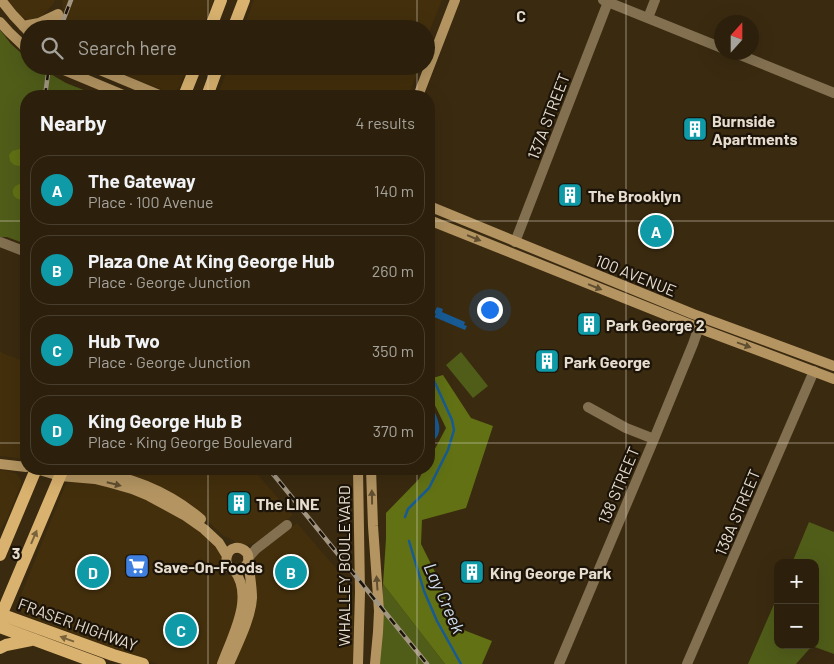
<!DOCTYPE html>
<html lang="en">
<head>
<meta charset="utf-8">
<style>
	:root { --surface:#2c200c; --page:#342815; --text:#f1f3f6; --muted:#a6a39d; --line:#483e2d; --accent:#db2777 }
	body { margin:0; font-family:Barlow,sans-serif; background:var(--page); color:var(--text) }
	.controls { position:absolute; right:15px; bottom:15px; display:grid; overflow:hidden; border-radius:10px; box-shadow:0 5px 20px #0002 }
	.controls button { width:45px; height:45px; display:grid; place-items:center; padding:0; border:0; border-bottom:1px solid var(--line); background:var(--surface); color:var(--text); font:25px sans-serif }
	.compass { position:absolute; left:714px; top:15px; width:45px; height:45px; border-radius:50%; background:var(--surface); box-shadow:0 5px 20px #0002; rotate:21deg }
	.you { position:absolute; left:489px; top:309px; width:18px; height:18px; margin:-12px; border:4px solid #fff; border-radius:50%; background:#1a73e8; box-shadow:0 0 0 8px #1a73e833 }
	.badge { display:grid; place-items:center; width:32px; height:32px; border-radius:50%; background:var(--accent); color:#fff; font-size:16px; font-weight:700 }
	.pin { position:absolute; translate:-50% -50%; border:2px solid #fff; box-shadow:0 1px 5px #0006 }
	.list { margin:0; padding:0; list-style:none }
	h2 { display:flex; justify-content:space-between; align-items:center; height:65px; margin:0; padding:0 20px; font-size:21px }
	h2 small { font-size:16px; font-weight:400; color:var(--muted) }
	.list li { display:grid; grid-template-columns:32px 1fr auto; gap:15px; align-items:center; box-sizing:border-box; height:70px; margin:0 10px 10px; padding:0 10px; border:1px solid var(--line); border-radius:20px }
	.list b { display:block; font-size:19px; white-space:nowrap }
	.list p { margin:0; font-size:16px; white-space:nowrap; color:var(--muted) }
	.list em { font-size:16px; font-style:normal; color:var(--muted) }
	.icon { flex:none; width:28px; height:28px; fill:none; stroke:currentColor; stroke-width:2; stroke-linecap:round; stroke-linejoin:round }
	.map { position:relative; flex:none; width:834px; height:664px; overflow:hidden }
	.search { position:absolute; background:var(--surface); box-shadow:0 5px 20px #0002; left:20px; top:20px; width:415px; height:55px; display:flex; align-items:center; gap:12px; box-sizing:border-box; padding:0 18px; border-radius:28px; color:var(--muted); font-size:19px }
	.panel { position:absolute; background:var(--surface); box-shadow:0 5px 20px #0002; left:20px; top:90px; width:415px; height:385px; border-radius:20px }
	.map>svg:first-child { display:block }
</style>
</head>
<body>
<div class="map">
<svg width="834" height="664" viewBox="0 0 834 664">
	<rect width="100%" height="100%" fill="#3a2a10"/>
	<path fill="#432f0c" d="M7 0H55L54 3 42 16 37 19 29 21 21 17Z
		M62 0H214L202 29H66Z
		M254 0H442L426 40V29H243Z
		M103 66H188L180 86 176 91 170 93Z
		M229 66H417L418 72 408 96H217Z
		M0 352 26 362V459L0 456Z
		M97 469H253L293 515 257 542 249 545 239 544 227 537 224 536 205 519Z
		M0 470 8 471 17 474 21 480V484L7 519 0 530Z
		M69 481 97 482 156 502 215 542 222 557 221 561 218 569 224 576 229 575 234 576 238 593 236 616 217 664H158L124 653 31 618 24 615 21 612 19 604 20 597 65 486Z
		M297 523 353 588V664H231L253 561 258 554Z"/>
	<path fill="#505d19" d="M0 30 11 44 29 60V66H37L66 83 99 96H26V244L7 237H0Z
		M461 352 488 386 473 398 446 365Z
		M809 522 834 532V654L812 646 796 664H748L778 595V645H815V563H792Z
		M383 584 445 664H379L382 632Z"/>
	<path fill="#617114" d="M23 148 26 151V163L19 166 14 165 10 161 9 155 12 151Z
		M26 180V198C13 205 5 185 24 183Z
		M443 375 471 418 493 426 466 508 422 520 421 544 440 582 456 627 492 641 482 664H445L383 584 386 539V513L419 479 424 469H429V460L446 428 429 393V379Z"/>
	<path fill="#185b94" d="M437 307 443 309 442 312 465 322 464 325 467 326 465 330 434 317 436 314 434 313Z
		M429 400C435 414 449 434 429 443Z"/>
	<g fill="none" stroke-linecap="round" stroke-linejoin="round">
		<path stroke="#185b94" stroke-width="2.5" d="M405 517 408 509 429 488 448 450 454 430 452 420 431 374 429 371
			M409 541 424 591 437 621 461 664"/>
		<path stroke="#837051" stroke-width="10" d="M603 0 722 48
			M648 18 655 0
			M733 52 834 93
			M0 242 26 252
			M515 242 608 2
			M588 407 626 428 654 439
			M248 558 256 549 287 525
			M559 664 654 439 693 344 702 318
			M687 664 814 371"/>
		<path stroke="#b49562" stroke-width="10" d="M1 0 13 15 29 32
			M0 22 9 32 29 51
			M23 26 39 23 58 14 61 29
			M54 66 126 96
			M90 66 162 96
			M418 96 455 0
			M429 206 693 314 834 366
			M429 220 709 332 834 379
			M0 464 26 467
			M36 469 60 476 95 479 111 483 132 489 149 496 184 515 204 529 219 543 227 556
			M84 469C129 477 165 489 201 519
			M358 469 360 592 358 664
			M371 469 373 526 379 611 378 632 375 664
			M222 664C232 636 255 597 234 570
			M229 664C237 645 251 618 252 598 252 587 250 577 249 567 248 563 249 559 248 555 246 550 240 547 235 548 231 549 228 552 227 556 223 570 241 576 248 562"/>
		<path stroke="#d9b26f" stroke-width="12" d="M210 29 221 0
			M233 29 244 0
			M184 96 196 66
			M207 96 218 66
			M0 555 36 469
			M0 614 113 655 143 664
			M0 618 63 469
			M0 627 100 664
			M0 648 6 645 31 640"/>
		<defs>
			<path id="rail" d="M60 29 71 0
				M45 96 49 66
				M269 469 427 664"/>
		</defs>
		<use href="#rail" stroke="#a29683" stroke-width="4.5"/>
		<use href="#rail" stroke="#1c1409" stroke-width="2.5" stroke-dasharray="8" stroke-linecap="butt"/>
	</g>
	<defs><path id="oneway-solid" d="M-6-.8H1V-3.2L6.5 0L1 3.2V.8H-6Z" transform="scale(1.25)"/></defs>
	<g fill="#604e31">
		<use href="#oneway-solid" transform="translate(474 238) rotate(22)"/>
		<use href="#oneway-solid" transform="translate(595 287) rotate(22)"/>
		<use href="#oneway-solid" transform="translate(744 345) rotate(20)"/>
		<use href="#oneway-solid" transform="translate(114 484) rotate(14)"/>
		<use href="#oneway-solid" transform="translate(372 497) rotate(-91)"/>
		<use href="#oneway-solid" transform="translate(377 583) rotate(-94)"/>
	</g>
	<g fill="#7a633c">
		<use href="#oneway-solid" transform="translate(34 537) rotate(-67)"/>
		<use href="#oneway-solid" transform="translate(67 639) rotate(-160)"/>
	</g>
	<path fill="none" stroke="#e7ddce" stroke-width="1" stroke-opacity="0.55" d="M208 0V29M417 0V29M626 0V664M208 66V96M417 66V96M0 221H26M429 221H834M0 443H26M429 443H834M208 469V664M417 469V664"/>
	<defs>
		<symbol id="building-square" viewBox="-11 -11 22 22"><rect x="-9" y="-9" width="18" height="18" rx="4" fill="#0f9aa8" stroke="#1c1409"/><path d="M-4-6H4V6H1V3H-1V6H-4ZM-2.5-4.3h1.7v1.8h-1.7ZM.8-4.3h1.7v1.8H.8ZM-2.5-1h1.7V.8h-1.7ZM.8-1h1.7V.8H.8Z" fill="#fff"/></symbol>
		<symbol id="supermarket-square" viewBox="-11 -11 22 22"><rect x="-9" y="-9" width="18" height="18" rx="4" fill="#3f7fe0" stroke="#1c1409"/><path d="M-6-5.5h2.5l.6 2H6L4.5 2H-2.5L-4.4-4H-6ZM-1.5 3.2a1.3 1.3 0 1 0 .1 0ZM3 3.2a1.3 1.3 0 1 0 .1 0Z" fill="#fff"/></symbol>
	</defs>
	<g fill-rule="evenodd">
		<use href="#building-square" x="681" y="115" width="28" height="28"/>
		<use href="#building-square" x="556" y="181" width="28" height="28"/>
		<use href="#building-square" x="575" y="310" width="28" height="28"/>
		<use href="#building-square" x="533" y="347" width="28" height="28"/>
		<use href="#building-square" x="225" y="489" width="28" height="28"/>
		<use href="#supermarket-square" x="123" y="552" width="28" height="28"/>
		<use href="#building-square" x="458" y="558" width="28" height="28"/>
	</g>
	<g text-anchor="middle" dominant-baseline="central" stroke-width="4.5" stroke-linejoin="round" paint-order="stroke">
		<g font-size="16" fill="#e7ddce" stroke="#1c1409">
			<text transform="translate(548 116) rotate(-69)">137A STREET</text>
			<text transform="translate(636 275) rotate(22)">100 AVENUE</text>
			<text transform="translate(618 485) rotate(-67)">138 STREET</text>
			<text transform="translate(737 512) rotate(-67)">138A STREET</text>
			<text transform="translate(343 566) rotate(-90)">WHALLEY BOULEVARD</text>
			<text transform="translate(78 624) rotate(20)">FRASER HIGHWAY</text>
		</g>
		<g font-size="16" font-weight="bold" fill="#e7ddce" stroke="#1c1409" text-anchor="start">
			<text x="712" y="120">Burnside<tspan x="712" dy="18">Apartments</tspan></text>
			<text x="588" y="195">The Brooklyn</text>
			<text x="606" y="324">Park George 2</text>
			<text x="564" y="361">Park George</text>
			<text x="256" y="503">The LINE</text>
			<text x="154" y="566">Save-On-Foods</text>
			<text x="490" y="572">King George Park</text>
		</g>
		<g font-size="18" font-style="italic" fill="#cedeef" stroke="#1c1409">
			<text transform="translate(445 598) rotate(66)">Lay Creek</text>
		</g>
	</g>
	<g font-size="16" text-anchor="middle" font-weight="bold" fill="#e7ddce" stroke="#1c1409" stroke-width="4.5" stroke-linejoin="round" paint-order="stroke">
		<text x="521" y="22">C</text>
		<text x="16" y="559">3</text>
	</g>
</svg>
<div class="controls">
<button>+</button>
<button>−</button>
</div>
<svg class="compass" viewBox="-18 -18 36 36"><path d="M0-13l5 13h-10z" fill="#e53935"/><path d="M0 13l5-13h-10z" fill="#a6a39d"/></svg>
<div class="you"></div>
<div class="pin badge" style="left:656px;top:231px;background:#0f9aa8">A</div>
<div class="pin badge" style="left:291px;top:572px;background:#0f9aa8">B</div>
<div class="pin badge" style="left:181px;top:630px;background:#0f9aa8">C</div>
<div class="pin badge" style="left:93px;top:572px;background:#0f9aa8">D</div>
<div class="search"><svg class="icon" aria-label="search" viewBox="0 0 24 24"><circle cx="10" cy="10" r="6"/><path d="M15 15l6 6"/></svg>Search here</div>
<section class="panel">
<h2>Nearby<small>4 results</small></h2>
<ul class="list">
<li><span class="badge" style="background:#0f9aa8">A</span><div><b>The Gateway</b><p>Place · 100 Avenue</p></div><em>140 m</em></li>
<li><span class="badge" style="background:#0f9aa8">B</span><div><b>Plaza One At King George Hub</b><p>Place · George Junction</p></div><em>260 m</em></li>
<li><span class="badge" style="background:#0f9aa8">C</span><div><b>Hub Two</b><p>Place · George Junction</p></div><em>350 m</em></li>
<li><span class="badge" style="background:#0f9aa8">D</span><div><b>King George Hub B</b><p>Place · King George Boulevard</p></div><em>370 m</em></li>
</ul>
</section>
</div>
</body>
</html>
